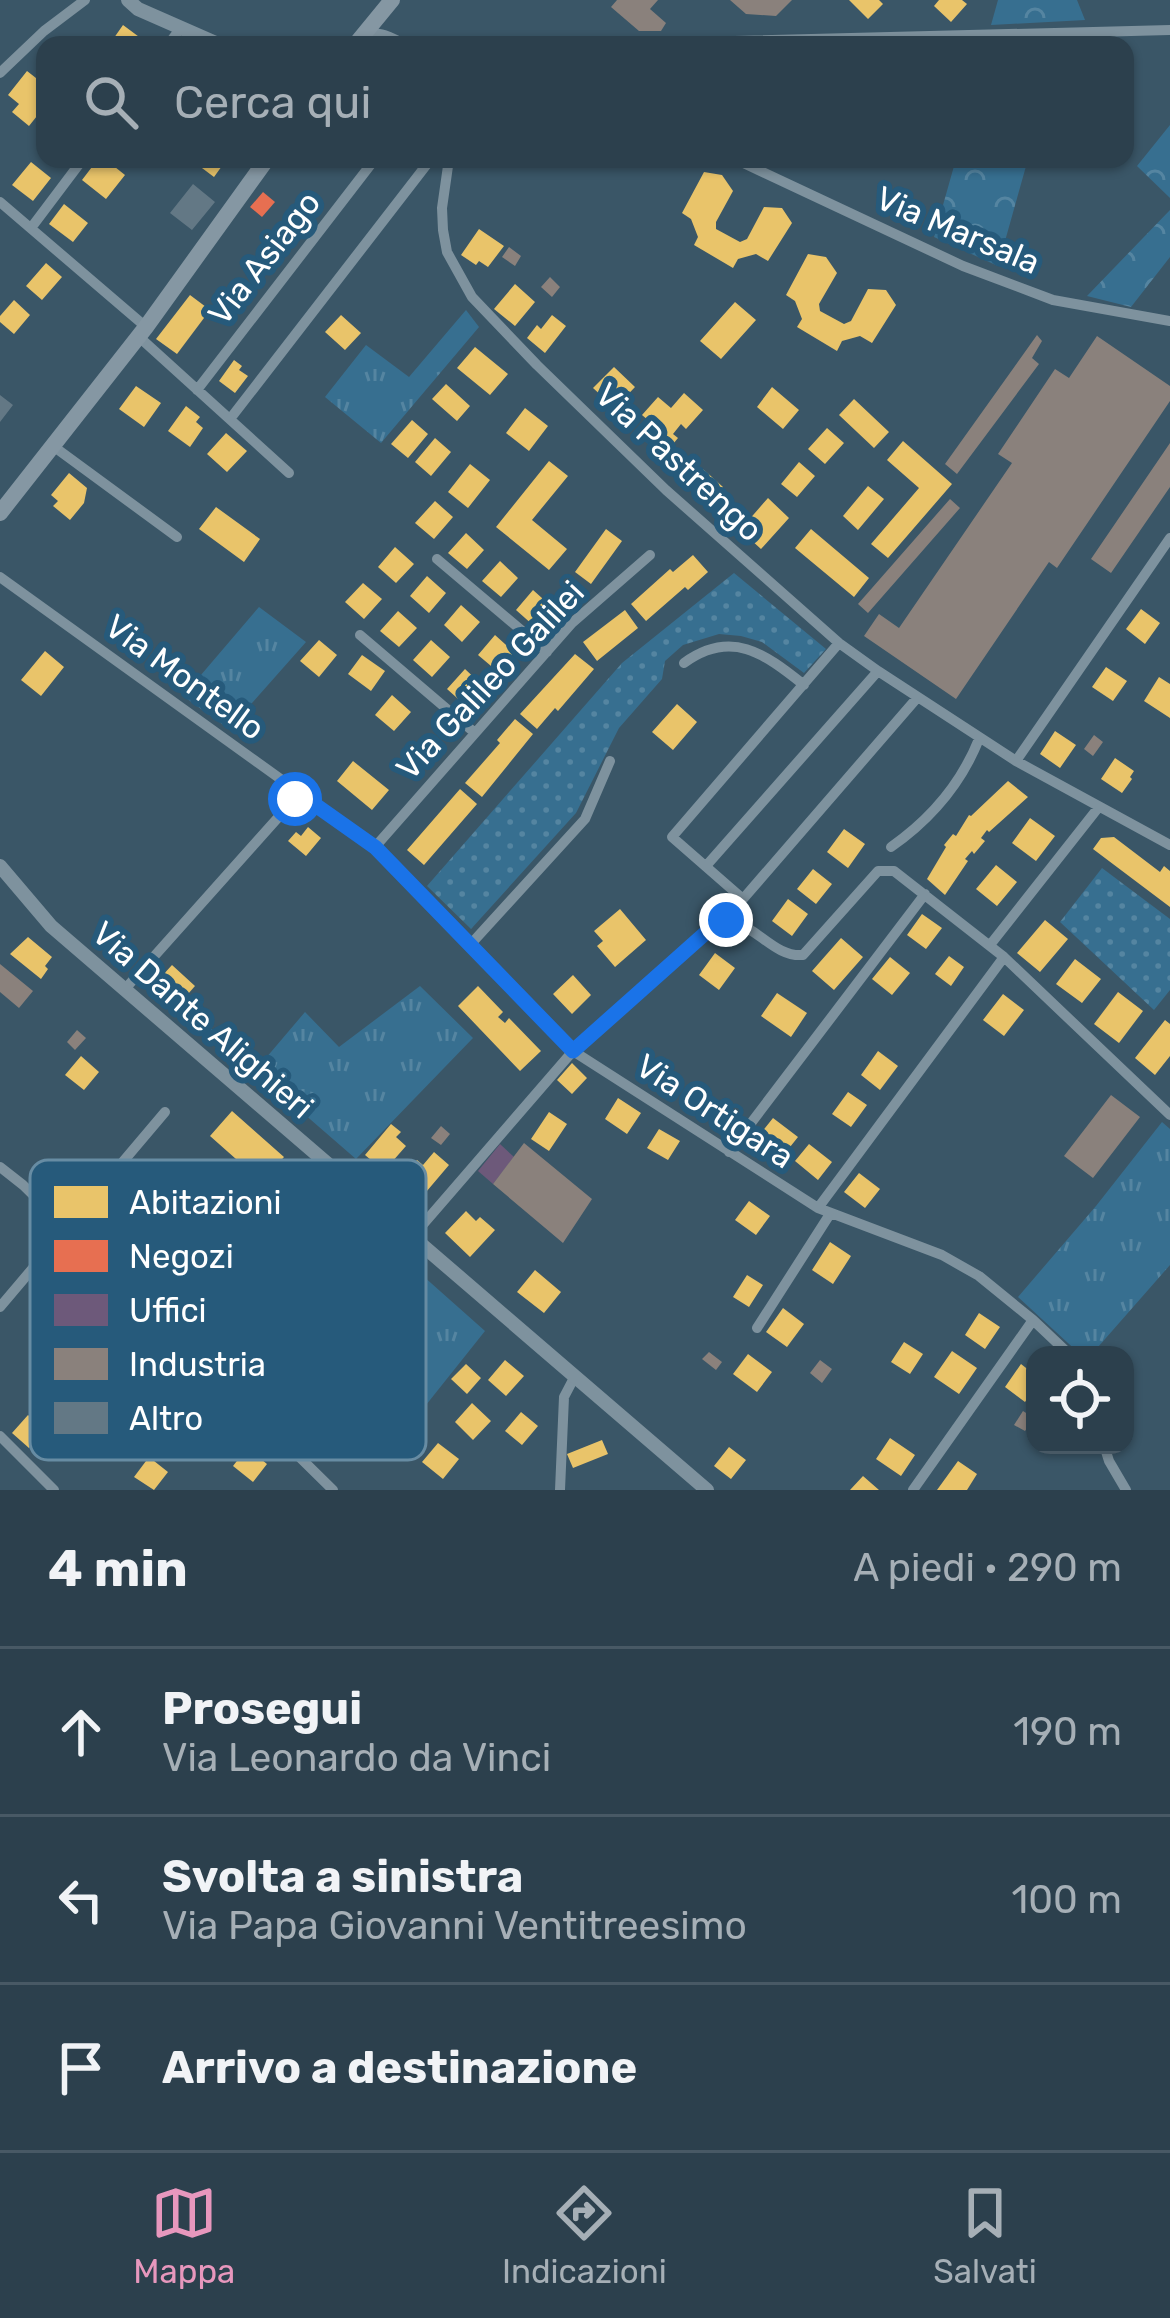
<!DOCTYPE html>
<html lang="it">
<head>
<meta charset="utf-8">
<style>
	:root { --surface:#2c404d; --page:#344754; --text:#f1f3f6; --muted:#a6afb6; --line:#485965; --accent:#e797bd }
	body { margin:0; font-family:Rubik,sans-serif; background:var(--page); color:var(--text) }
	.controls { position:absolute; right:36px; bottom:36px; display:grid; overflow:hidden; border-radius:24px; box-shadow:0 3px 9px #0004 }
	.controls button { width:108px; height:108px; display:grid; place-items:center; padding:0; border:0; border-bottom:3px solid var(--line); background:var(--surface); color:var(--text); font:60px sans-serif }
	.stop { position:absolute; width:36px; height:36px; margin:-27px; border:9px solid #1a73e8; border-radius:50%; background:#fff }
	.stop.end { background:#1a73e8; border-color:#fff; box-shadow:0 3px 12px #0008 }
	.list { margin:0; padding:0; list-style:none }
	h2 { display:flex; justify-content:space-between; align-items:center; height:156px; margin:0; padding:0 48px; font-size:51px }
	h2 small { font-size:39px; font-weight:400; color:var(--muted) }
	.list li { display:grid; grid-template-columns:78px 1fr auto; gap:36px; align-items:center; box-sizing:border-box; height:168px; padding:0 48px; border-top:3px solid var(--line) }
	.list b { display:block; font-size:45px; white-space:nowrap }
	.list p { margin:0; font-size:39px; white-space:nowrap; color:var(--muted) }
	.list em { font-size:39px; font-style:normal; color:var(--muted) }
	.icon { flex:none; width:66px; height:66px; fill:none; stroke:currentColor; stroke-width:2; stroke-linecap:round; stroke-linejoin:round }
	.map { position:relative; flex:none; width:1170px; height:1490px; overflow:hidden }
	.search { position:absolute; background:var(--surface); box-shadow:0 3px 9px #0004; left:36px; right:36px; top:36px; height:132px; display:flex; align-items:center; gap:30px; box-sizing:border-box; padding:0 42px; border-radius:24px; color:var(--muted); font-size:45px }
	.sheet { height:660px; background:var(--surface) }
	nav { display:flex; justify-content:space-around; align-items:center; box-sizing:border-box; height:168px; border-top:3px solid var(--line); background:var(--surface); font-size:33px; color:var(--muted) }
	nav a { display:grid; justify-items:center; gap:6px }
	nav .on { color:var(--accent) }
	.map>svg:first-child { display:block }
</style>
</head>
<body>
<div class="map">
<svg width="1170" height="1490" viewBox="0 0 1170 1490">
	<defs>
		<pattern id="grass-tufts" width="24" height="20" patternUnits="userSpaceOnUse" patternTransform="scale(3)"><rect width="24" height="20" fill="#376f90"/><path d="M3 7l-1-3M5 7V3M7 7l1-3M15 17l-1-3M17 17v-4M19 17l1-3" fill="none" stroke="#5585a1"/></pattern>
		<pattern id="forest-crowns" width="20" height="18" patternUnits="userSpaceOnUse" patternTransform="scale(3)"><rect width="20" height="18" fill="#376f90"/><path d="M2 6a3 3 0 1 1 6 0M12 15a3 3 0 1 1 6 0" fill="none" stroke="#5585a1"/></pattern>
		<pattern id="park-dots" width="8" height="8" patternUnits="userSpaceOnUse" patternTransform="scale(3)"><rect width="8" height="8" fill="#376f90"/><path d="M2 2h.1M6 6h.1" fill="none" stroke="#5585a1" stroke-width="1.8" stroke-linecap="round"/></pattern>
	</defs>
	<rect width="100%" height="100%" fill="#3a5667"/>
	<path fill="url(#grass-tufts)" d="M466 310 479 327 381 443 325 397 366 345 409 377Z
		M259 607 306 642 229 729 183 696Z
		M420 986 473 1038 356 1159 206 1029H214L260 1065 305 1012 339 1047Z
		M1162 1122 1170 1129V1265L1091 1355H1081L1018 1297 1096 1206Z
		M351 1212 485 1331 426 1405 360 1351 384 1321 315 1259Z"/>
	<path fill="url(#forest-crowns)" d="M998 0H1077L1085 20 991 25Z
		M1170 125V198L1137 166Z
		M956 159H1028L998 266 934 237Z
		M1170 210V257L1131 307 1087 296Z"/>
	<path fill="url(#park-dots)" d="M734 573 826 649 804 673 762 642 741 636 719 634 683 645 665 661 662 679 619 728 576 813 471 929 427 886 622 663Z
		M1102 868 1170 919V990L1154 1010 1060 922Z"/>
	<path fill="#e9c46a" d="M849 0H879L883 4 868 19Z
		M939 0H962L967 4 951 22 934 6Z
		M123 25 150 45H109Z
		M27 71 45 85V89L37 100 45 106 29 126 12 112 19 104 8 95Z
		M98 159H105L125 175 106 199 82 180Z
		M190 159H227L214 177Z
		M31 162 51 178 33 201 12 185Z
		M704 172 722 175 733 191 716 222V229L740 242 747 239 764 207 782 208 792 223 768 261 756 254 738 259 733 268 694 245 698 237 691 219 682 213Z
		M64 204 88 223 73 242 49 224Z
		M479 229 504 246 488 267 479 261 476 265 461 255Z
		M808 254 826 257 837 273 819 304 820 311 844 324 851 321 868 289 886 290 896 305 872 343 860 336 842 341 837 351 797 327 802 319 795 301 786 295Z
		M46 263 62 277 42 300 26 286Z
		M515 284 535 302 515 326 494 309Z
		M190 295 210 310 177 354 156 339Z
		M14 300 30 315 14 334 0 322V316Z
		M735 302 756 320 721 359 700 341Z
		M341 315 361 333 345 350 325 332Z
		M552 315 566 326 545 353 527 338 537 325 541 329Z
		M475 347 508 374 490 395 457 368Z
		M234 360 242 366 239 370 248 376 235 393 219 381Z
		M614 367 635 387 615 408 593 388Z
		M446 384 470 406 457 421 432 399Z
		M136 386 161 403 144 427 119 409Z
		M772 387 799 410 783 429 757 407Z
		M684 393 703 410 686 429 681 424 673 434 678 438 663 456 643 439 655 426 642 415 658 397 671 408Z
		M854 399 889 432 874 448 839 415Z
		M186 406 200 417 196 422 203 428 190 447 168 431Z
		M525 408 548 426 529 451 506 433Z
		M412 420 428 434 408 458 391 444Z
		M827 428 844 443 825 464 808 449Z
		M226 433 247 451 227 472 207 454Z
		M435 438 451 452 431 476 415 462Z
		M903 441 952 484 888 558 871 544 919 488 887 460Z
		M549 461 568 476 532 520 567 549 549 570 496 527Z
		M799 462 815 476 797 497 781 484Z
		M470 464 490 480 468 508 448 492Z
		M703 469 723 487 709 503 689 485Z
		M69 473 87 488 84 503 70 520 53 506 58 501 51 495Z
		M868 486 884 499 858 530 843 516Z
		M768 498 789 518 761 549 740 530Z
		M435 501 453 517 434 539 415 523Z
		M216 507 260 539 244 562 199 529Z
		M606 529 622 541 591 584 575 572Z
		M811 529 869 578 854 597 795 548Z
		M466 533 484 550 467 569 448 553Z
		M395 547 414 564 396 583 378 567Z
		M693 555 708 572 688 590 685 587 646 621 631 604 670 569 673 572Z
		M500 561 518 578 501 597 482 581Z
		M427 576 446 593 429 613 410 596Z
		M363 583 382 599 364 619 345 602Z
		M533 590 552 607 534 626 516 610Z
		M461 605 480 622 462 642 444 625Z
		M1141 609 1160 623 1145 644 1126 629Z
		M625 610 638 628 597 661 583 642Z
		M398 611 417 628 399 647 380 631Z
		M495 635 514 652 497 671 478 655Z
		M319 640 337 655 319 677 300 661Z
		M431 640 450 657 432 677 413 660Z
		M45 651 64 667 41 696 21 680Z
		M575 654 594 669 558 711 555 708 537 729 520 714Z
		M362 655 385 671 371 691 348 674Z
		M1106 667 1127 681 1113 701 1092 687Z
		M465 669 483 686 466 706 447 689Z
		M1159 677 1170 684V718L1144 701Z
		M392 695 411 712 394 731 375 715Z
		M677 704 697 722 673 750 652 732Z
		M515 719 533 734 482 797 465 783 500 743 497 740Z
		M1055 731 1076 745 1060 768 1040 754Z
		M1115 758 1134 771 1130 777 1132 779 1122 793 1101 779Z
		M353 761 389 790 372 810 337 781Z
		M1008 781 1028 797 989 832 987 830 981 838 985 841 974 854 972 851 965 859 968 861 945 895 927 879 946 847 944 845 953 834 956 836 969 815 971 816Z
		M460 789 477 804 424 865 407 850Z
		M1030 818 1055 836 1036 861 1012 843Z
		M308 827 321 838 306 856 288 841 296 832 301 836Z
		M844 829 865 844 848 868 827 852Z
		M1114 837 1160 872 1164 866 1170 871V907L1093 849 1101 838Z
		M996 865 1017 882 997 906 976 889Z
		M813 869 832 884 816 904 797 889Z
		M788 899 808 914 792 936 772 921Z
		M620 909 646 940 615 967 597 946 603 941 594 931Z
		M922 914 942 928 926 949 907 935Z
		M1045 920 1068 939 1040 972 1017 953Z
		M28 937 52 957 45 966 48 969 41 979 10 954Z
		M841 938 863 957 834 990 812 971Z
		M715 953 735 968 719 990 699 975Z
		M949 956 964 967 951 986 935 974Z
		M890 957 910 973 892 995 872 979Z
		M1075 959 1101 979 1082 1003 1056 984Z
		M172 965 195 986 181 1002 172 994 168 998 159 990 168 981 162 976Z
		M573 975 591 995 572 1014 553 994Z
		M478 986 503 1012 498 1017 505 1023 509 1018 541 1051 520 1071 458 1006Z
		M1118 992 1143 1011 1119 1043 1094 1024Z
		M777 993 807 1013 791 1037 761 1016Z
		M1003 994 1024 1010 1004 1036 983 1020Z
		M1165 1020 1170 1024V1056L1155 1075 1135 1058Z
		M878 1051 898 1066 880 1090 861 1075Z
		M81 1056 99 1072 84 1090 65 1075Z
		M572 1063 587 1078 572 1094 557 1080Z
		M848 1092 867 1105 851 1127 832 1114Z
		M618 1098 641 1113 627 1134 605 1119Z
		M232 1111 284 1157 262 1182 210 1136Z
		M549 1112 567 1124 549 1151 531 1139Z
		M773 1118 798 1137 782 1157 757 1138Z
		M391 1124 401 1132 396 1137 406 1146 384 1171 365 1155Z
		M659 1129 680 1141 668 1160 647 1148Z
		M809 1144 832 1162 818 1180 795 1161Z
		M434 1152 449 1165 421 1198 400 1180 417 1160 423 1165Z
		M859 1173 880 1189 865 1208 844 1192Z
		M749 1201 770 1216 756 1235 735 1220Z
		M466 1211 476 1221 480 1217 495 1230 470 1257 445 1233Z
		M830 1242 851 1256 833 1284 812 1270Z
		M535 1270 561 1292 544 1313 517 1292Z
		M747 1275 763 1285 749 1307 733 1297Z
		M783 1308 804 1324 787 1347 766 1332Z
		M979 1313 1000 1327 985 1349 965 1335Z
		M904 1342 923 1354 910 1374 891 1362Z
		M952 1351 977 1368 959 1394 934 1377Z
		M748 1354 772 1372 757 1392 733 1374Z
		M505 1360 524 1376 506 1396 488 1380Z
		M466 1364 481 1378 467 1394 451 1379Z
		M1021 1364 1035 1375V1388L1025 1402 1005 1387Z
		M472 1403 491 1421 473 1440 455 1422Z
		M521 1412 538 1426 522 1445 505 1431Z
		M28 1415 45 1430 29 1448 12 1433Z
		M890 1438 915 1455 901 1476 876 1459Z
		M602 1440 608 1454 573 1468 567 1454Z
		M438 1443 459 1459 443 1479 422 1462Z
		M729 1447 746 1460 731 1479 714 1466Z
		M247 1448 267 1464 253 1482 233 1466Z
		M149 1457 168 1472 154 1490 134 1477Z
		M958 1461 977 1474 967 1490H937Z
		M863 1476 879 1490H850Z"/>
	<path fill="#e76f51" d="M263 192 275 202 262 217 250 207Z"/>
	<path fill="#6d597a" d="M500 1144 514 1157 493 1184 478 1171Z"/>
	<path fill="#8a817c" d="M617 0H658L650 9 666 23 661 31H639L611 7Z
		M730 0H792L776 16 746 14Z
		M509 247 521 256 515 266 502 257Z
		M550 277 560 287 552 297 541 287Z
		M1037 335 1042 341 1032 358 1039 364 957 474 945 464Z
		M1097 336 1170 386V401L1057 568 1049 562 956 699 864 636 879 614 899 628 1012 463 998 454 1055 369 1069 378Z
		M1170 443V487L1111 573 1091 559Z
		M950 499 960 508 868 613 858 604Z
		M1094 735 1103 742 1093 756 1084 749Z
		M0 964 33 991 19 1008 0 992Z
		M77 1030 86 1038 75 1050 67 1042Z
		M1111 1095 1140 1117 1093 1178 1064 1156Z
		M441 1126 450 1134 441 1145 431 1138Z
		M524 1143 592 1199 563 1243 493 1184Z
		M709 1352 722 1362 716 1370 702 1359Z
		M820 1360 832 1369 822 1383 810 1373Z
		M1023 1411 1034 1418 1025 1431 1014 1425Z"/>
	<path fill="#637885" d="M193 184 215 202 192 230 170 213Z
		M0 395 13 405 0 422Z"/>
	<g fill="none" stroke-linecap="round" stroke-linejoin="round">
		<path stroke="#7e929e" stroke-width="10" d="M168 45 180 29
			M368 45 362 36C377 30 388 36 402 43
			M577 45 1170 30
			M0 73 44 31 85 0
			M449 159 442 208 443 230 447 252 472 297 537 365 666 490 839 643 878 671 1016 761 1170 845
			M735 159 963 266 1053 300 1170 321
			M0 202 146 327
			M31 228 83 159
			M138 336 289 473
			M197 390 375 159
			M230 419 431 159
			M53 446 177 537
			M437 559 547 652
			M0 577 375 847 573 1051 818 1208 942 1255 979 1276 1033 1320 1070 1355
			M360 635 475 733
			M839 643 672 837 743 899 917 698
			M684 663C731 629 764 653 804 685
			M1016 761 1170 538
			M375 847 572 623 650 555
			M891 847C931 819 961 784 979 739
			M706 866 878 671
			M470 945 585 819 610 761
			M990 945 1098 808
			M125 989 300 793
			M729 1152 925 894
			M0 1167 23 1185 333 1490
			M818 1208 1004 957
			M413 1236 573 1051 710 929C748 905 766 958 803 955L878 871H894L1004 957 1170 1115
			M0 1307 165 1112
			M757 1328 830 1214
			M0 1436 54 1490
			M1104 1445 1109 1461 1126 1490
			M560 1490 564 1397 575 1376
			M913 1490 1033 1320"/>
		<path stroke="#7e929e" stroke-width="14" d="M128 0 138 9 220 45
			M0 866 51 926 707 1490"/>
		<path stroke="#8597a3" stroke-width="16" d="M355 45 392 0
			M0 513 146 327 267 159"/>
	</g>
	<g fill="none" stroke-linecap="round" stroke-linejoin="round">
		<path stroke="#1a73e8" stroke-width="15" d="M295 799 300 794 375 847 573 1051 710 929 726 920"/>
	</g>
	<g text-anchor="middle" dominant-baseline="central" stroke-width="12" stroke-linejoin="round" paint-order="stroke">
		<g font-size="33" fill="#fff" stroke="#265a7b">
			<text transform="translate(958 230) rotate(23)">Via Marsala</text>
			<text transform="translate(264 258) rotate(-52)">Via Asiago</text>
			<text transform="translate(679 462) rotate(43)">Via Pastrengo</text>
			<text transform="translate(185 677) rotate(36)">Via Montello</text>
			<text transform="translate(490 680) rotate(-47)">Via Galileo Galilei</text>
			<text transform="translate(203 1020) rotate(41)">Via Dante Alighieri</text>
			<text transform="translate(715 1111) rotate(33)">Via Ortigara</text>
		</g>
	</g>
	<rect x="30" y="1160" width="396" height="300" rx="18" fill="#265a7b" stroke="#678ca3" stroke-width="3"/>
	<rect x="54" y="1186" width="54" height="32" fill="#e9c46a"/>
	<rect x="54" y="1240" width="54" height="32" fill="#e76f51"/>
	<rect x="54" y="1294" width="54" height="32" fill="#6d597a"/>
	<rect x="54" y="1348" width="54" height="32" fill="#8a817c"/>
	<rect x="54" y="1402" width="54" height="32" fill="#637885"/>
	<g font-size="33" fill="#fff">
		<text x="129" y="1214">Abitazioni</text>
		<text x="129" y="1268">Negozi</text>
		<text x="129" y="1322">Uffici</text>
		<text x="129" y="1376">Industria</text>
		<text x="129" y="1430">Altro</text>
	</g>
</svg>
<div class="controls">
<button><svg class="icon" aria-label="locate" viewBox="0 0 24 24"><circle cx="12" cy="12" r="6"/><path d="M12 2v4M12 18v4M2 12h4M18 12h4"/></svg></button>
</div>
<div class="stop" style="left:295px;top:799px"></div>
<div class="stop end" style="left:726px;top:920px"></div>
<div class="search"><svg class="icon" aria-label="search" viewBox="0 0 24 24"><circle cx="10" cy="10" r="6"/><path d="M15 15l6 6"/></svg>Cerca qui</div>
</div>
<section class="sheet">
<h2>4 min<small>A piedi · 290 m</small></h2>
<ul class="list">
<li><svg class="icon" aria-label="ahead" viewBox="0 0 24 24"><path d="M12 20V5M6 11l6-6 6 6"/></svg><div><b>Prosegui</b><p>Via Leonardo da Vinci</p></div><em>190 m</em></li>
<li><svg class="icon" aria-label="left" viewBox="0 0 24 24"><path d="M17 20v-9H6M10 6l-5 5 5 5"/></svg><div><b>Svolta a sinistra</b><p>Via Papa Giovanni Ventitreesimo</p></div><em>100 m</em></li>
<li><svg class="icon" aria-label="arrive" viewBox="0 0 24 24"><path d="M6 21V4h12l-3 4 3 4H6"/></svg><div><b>Arrivo a destinazione</b></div></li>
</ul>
</section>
<nav>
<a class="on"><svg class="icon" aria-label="map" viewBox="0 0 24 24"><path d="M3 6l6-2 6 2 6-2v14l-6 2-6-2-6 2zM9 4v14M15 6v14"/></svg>Mappa</a>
<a><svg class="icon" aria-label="directions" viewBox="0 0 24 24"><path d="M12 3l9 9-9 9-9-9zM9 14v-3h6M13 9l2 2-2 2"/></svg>Indicazioni</a>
<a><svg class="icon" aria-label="saved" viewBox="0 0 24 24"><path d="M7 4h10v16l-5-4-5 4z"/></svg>Salvati</a>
</nav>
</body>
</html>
